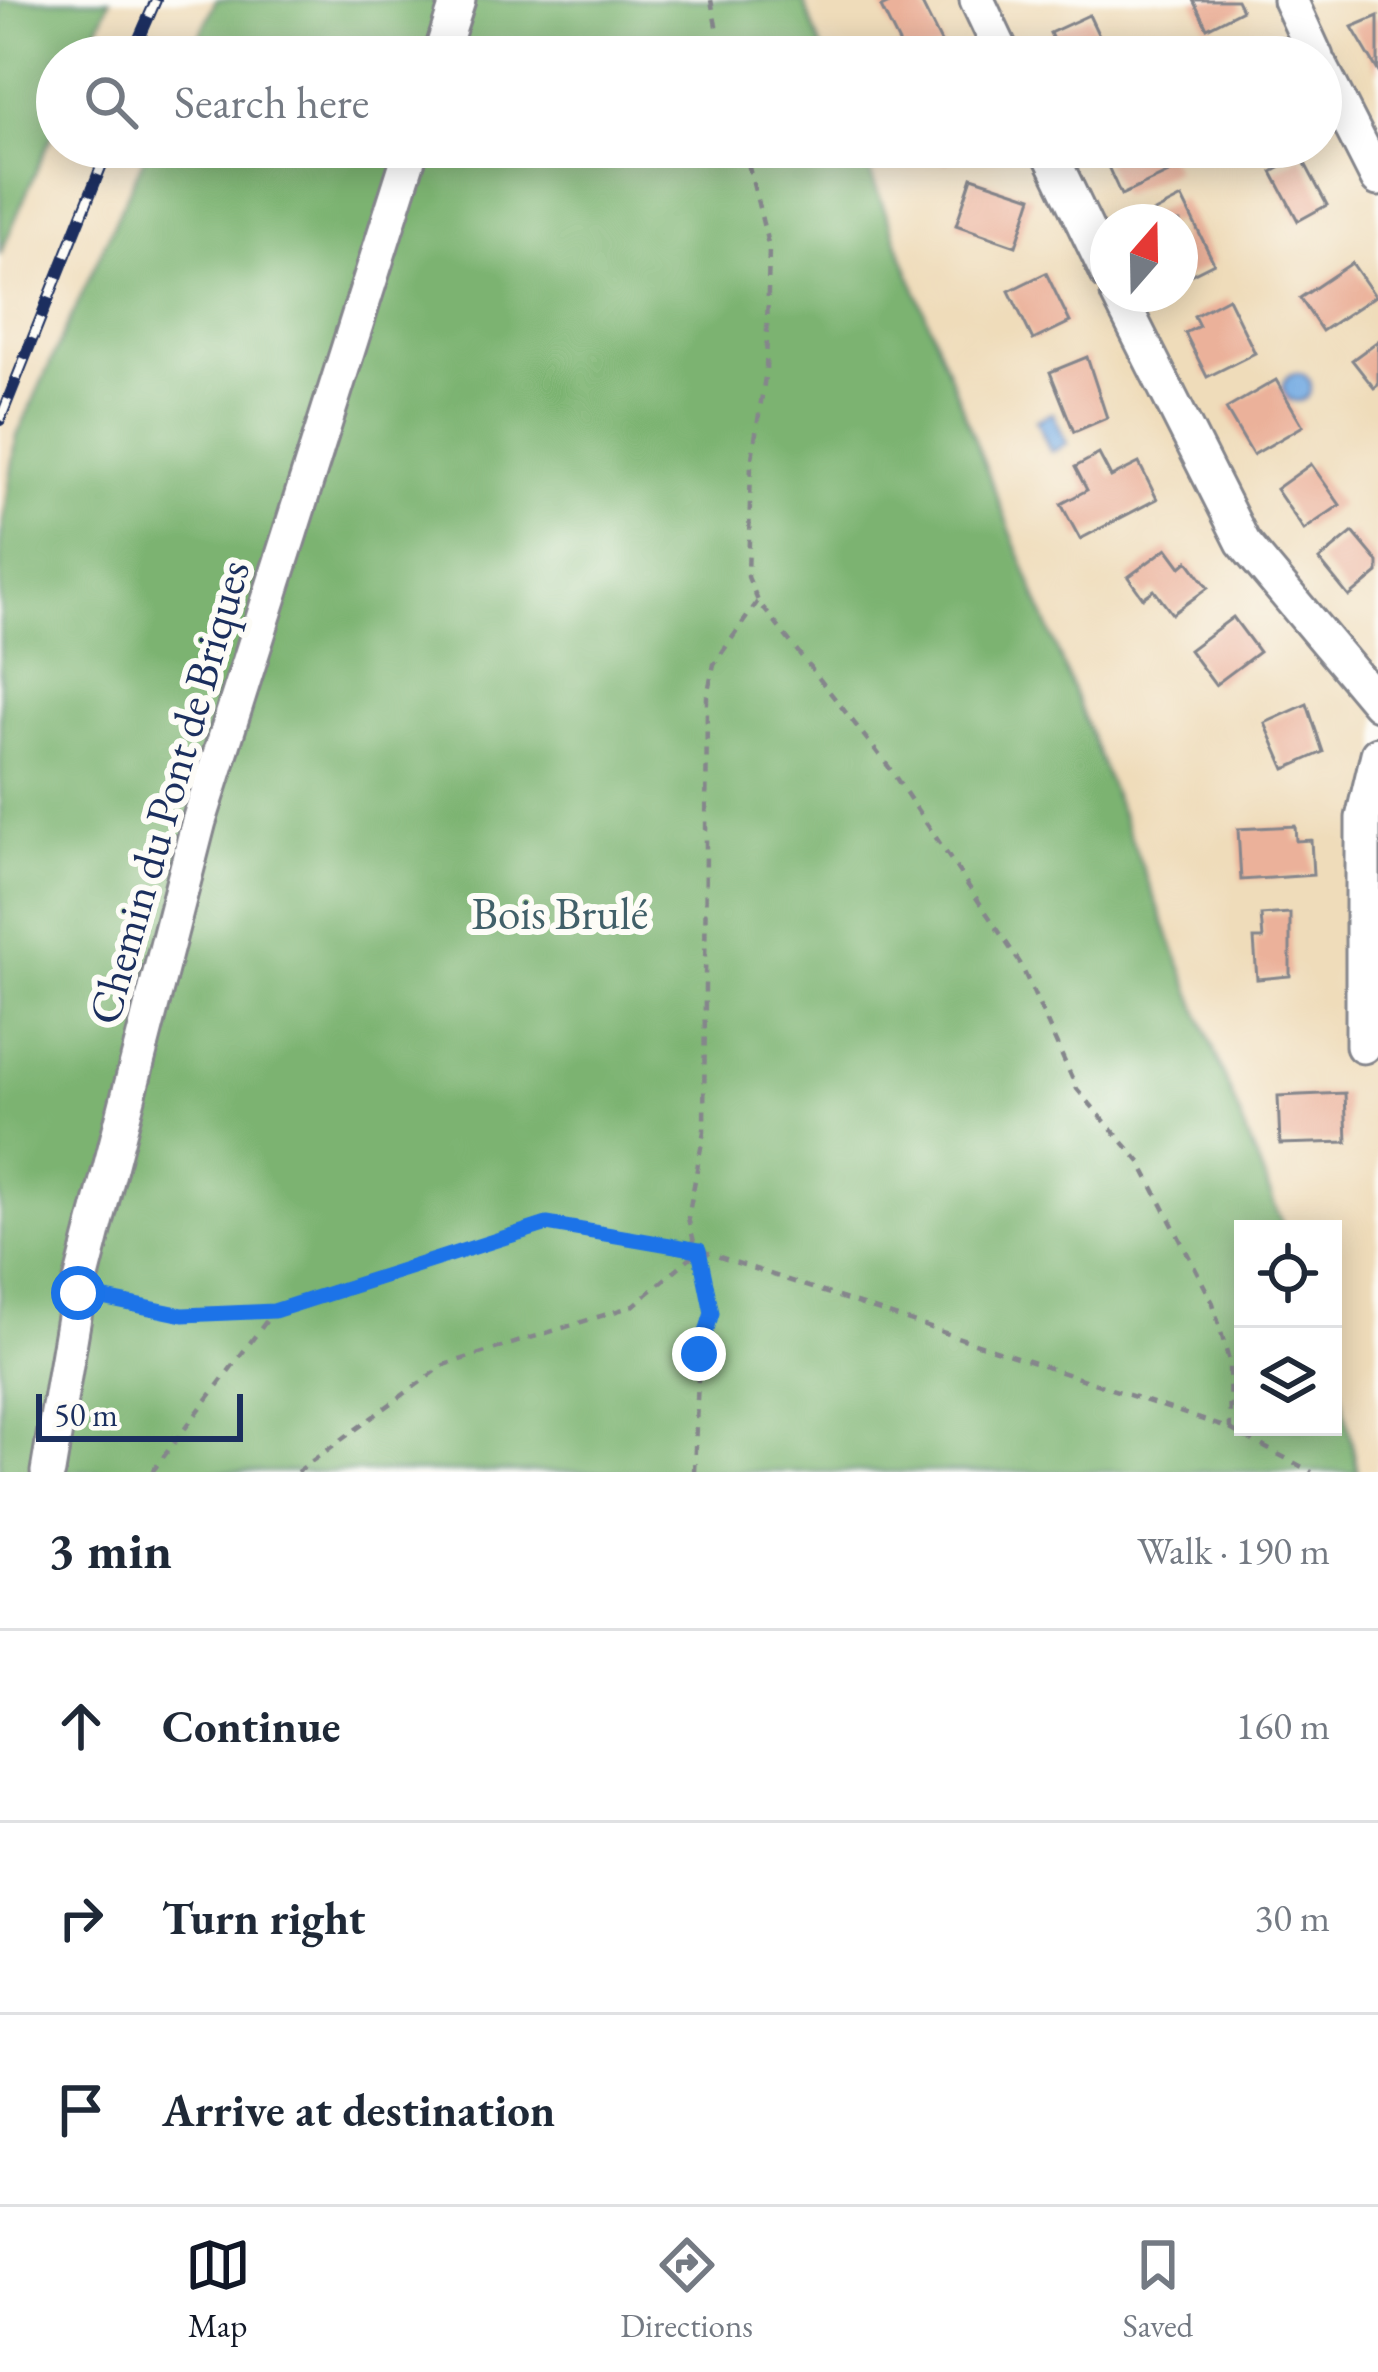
<!DOCTYPE html>
<html lang="en">
<head>
<meta charset="utf-8">
<style>
	:root { --surface:#fff; --page:#f2f2f3; --text:#1f2937; --muted:#747a83; --line:#e0e1e3; --accent:#111827 }
	body { margin:0; font-family:"EB Garamond",serif; background:var(--page); color:var(--text) }
	.controls { position:absolute; right:36px; bottom:36px; display:grid; overflow:hidden; border-radius:0px; box-shadow:0 6px 30px #0003 }
	.controls button { width:108px; height:108px; display:grid; place-items:center; padding:0; border:0; border-bottom:3px solid var(--line); background:var(--surface); color:var(--text); font:60px sans-serif }
	.compass { position:absolute; left:1090px; top:204px; width:108px; height:108px; border-radius:50%; background:var(--surface); box-shadow:0 6px 30px #0003; rotate:20deg }
	.scale { position:absolute; left:36px; bottom:30px; width:207px; box-sizing:border-box; padding-left:12px; border:6px solid #1b2f5e; border-top:0; font-size:33px; line-height:42px; white-space:nowrap; color:#1b2f5e; -webkit-text-stroke:9px #fdfcf7; paint-order:stroke }
	.stop { position:absolute; width:36px; height:36px; margin:-27px; border:9px solid #1a73e8; border-radius:50%; background:#fff }
	.stop.end { background:#1a73e8; border-color:#fff; box-shadow:0 3px 12px #0008 }
	.list { margin:0; padding:0; list-style:none }
	h2 { display:flex; justify-content:space-between; align-items:center; height:156px; margin:0; padding:0 48px; font-size:51px }
	h2 small { font-size:39px; font-weight:400; color:var(--muted) }
	.list li { display:grid; grid-template-columns:78px 1fr auto; gap:36px; align-items:center; box-sizing:border-box; height:192px; padding:0 48px; border-top:3px solid var(--line) }
	.list b { display:block; font-size:45px; white-space:nowrap }
	.list em { font-size:39px; font-style:normal; color:var(--muted) }
	.icon { flex:none; width:66px; height:66px; fill:none; stroke:currentColor; stroke-width:2; stroke-linecap:round; stroke-linejoin:round }
	.map { position:relative; flex:none; width:1378px; height:1472px; overflow:hidden }
	.search { position:absolute; background:var(--surface); box-shadow:0 6px 30px #0003; left:36px; right:36px; top:36px; height:132px; display:flex; align-items:center; gap:30px; box-sizing:border-box; padding:0 42px; border-radius:66px; color:var(--muted); font-size:45px }
	.sheet { height:732px; background:var(--surface) }
	nav { display:flex; justify-content:space-around; align-items:center; box-sizing:border-box; height:168px; border-top:3px solid var(--line); background:var(--surface); font-size:33px; color:var(--muted) }
	nav a { display:grid; justify-items:center; gap:6px }
	nav .on { color:var(--accent) }
	.map>svg:first-child { display:block }
</style>
</head>
<body>
<div class="map">
<svg width="1378" height="1472" viewBox="0 0 1378 1472">
	<rect width="100%" height="100%" fill="#fdfcf7"/>
	<filter id="ink" filterUnits="userSpaceOnUse"><feTurbulence type="fractalNoise" baseFrequency=".00833" numOctaves="2"/><feDisplacementMap in="SourceGraphic" scale="24" xChannelSelector="R" yChannelSelector="G"/><feConvolveMatrix kernelMatrix="1 2 1 2 8 2 1 2 1" color-interpolation-filters="sRGB"/></filter>
	<filter id="wash" filterUnits="userSpaceOnUse"><feTurbulence type="fractalNoise" baseFrequency=".004" numOctaves="4" result="noise"/><feDisplacementMap in="SourceGraphic" scale="48" xChannelSelector="R" yChannelSelector="G"/><feGaussianBlur stdDeviation="2.7" result="paint"/><feColorMatrix in="noise" values="0 0 0 0 0 0 0 0 0 0 0 0 0 0 0 0 0 1.4 0 .05"/><feComposite in="paint" operator="in"/></filter>
	<g filter="url(#wash)">
		<rect width="100%" height="100%" fill="#efdcba"/>
		<path fill="#7bb371" stroke="#4b7168" stroke-width="3" d="M0 0H110L85 57H57V122L0 255Z
			M216 0H803L825 57H190Z
			M149 147H860L1284 1229H1243V1427H1333V1355L1358 1472H0V544L17 436Z"/>
		<path fill="#73aae2" stroke="#476ca0" stroke-width="3" d="M1283 387a14 14 0 1 1 28 0a14 14 0 1 1-28 0Z
			M1053 413 1067 444 1051 452 1036 420Z"/>
		<g id="blocks">
			<path fill="#ebb19a" d="M896 0H920L943 46 922 57H906L881 7Z
				M1193 0H1237L1242 10 1207 28Z
				M1089 15 1109 57H1061L1050 33Z
				M1378 16V71L1352 27Z
				M936 147H980L944 164Z
				M1132 147H1165L1175 170 1121 195 1105 160Z
				M1301 156 1327 205 1298 221 1272 172Z
				M972 177 1032 197 1016 246 956 225Z
				M1182 198 1214 263 1180 280V222H1135Z
				M1352 263 1375 296 1322 331 1300 298Z
				M1046 273 1070 322 1033 340 1009 291Z
				M1228 298 1255 353 1207 377 1185 333 1199 326 1194 316Z
				M1378 341V385L1374 388 1352 360Z
				M1087 357 1107 418 1074 432 1050 372Z
				M1276 380 1303 426 1253 455 1226 409Z
				M1099 454 1111 477 1139 463 1157 499 1080 539 1061 504 1087 490 1075 467Z
				M1311 464 1340 505 1304 530 1276 489Z
				M1353 532 1378 562V573L1349 597 1319 560Z
				M1167 548 1181 567 1188 561 1208 588 1172 614 1154 590 1143 598 1128 577Z
				M1233 617 1259 652 1215 685 1189 650Z
				M1307 704 1323 752 1285 769 1265 723Z
				M1295 826 1296 841 1311 840 1313 875 1241 880 1238 829Z
				M1290 913V976L1257 979 1254 939H1263L1261 915Z
				M1345 1093 1347 1142 1280 1144 1278 1096Z"/>
		</g>
	</g>
	<g filter="url(#ink)">
		<use href="#blocks" fill-opacity="0" stroke="#85868c" stroke-width="3"/>
		<g fill="none" stroke-linecap="round" stroke-linejoin="round">
			<defs>
				<path id="minor" d="M977 0 1004 57
					M1290 0 1316 57
					M440 57 458 0
					M1321 67 1378 179
					M1047 147 1108 274
					M1118 294 1243 542 1378 703
					M1363 1046V818L1378 754
					M48 1472 78 1293 199 821 412 147"/>
			</defs>
			<use href="#minor" stroke="#85868c" stroke-width="39"/>
			<path stroke="#85868c" stroke-width="4.5" stroke-dasharray="9 9" stroke-linecap="butt" d="M711 0 722 57
				M744 147 769 248 766 371 751 464 748 577 758 601 888 766 1020 963 1077 1089 1140 1162 1213 1303 1229 1361 1230 1429
				M107 1299 183 1315 274 1311 547 1224 699 1250 1230 1429 1312 1472
				M152 1472 274 1311
				M297 1472 444 1365 633 1306 699 1250
				M694 1472 699 1354 712 1313 688 1218 704 1131 707 696 714 664 758 601"/>
			<use href="#minor" stroke="#fff" stroke-width="33"/>
			<defs>
				<path id="rail" d="M131 57 156 0
					M0 420 109 147"/>
			</defs>
			<use href="#rail" stroke="#1b2f5e" stroke-width="12"/>
			<use href="#rail" stroke="#fdfcf7" stroke-width="8" stroke-dasharray="22" stroke-linecap="butt"/>
		</g>
	</g>
	<g fill="none" stroke-linecap="round" stroke-linejoin="round" filter="url(#ink)">
		<path stroke="#1a73e8" stroke-width="15" d="M78 1293 183 1315 274 1311 547 1224 699 1250 712 1313 699 1354"/>
	</g>
	<g text-anchor="middle" dominant-baseline="central" stroke-width="12" stroke-linejoin="round" paint-order="stroke">
		<g font-size="45" fill="#1b2f5e" stroke="#fdfcf7">
			<text transform="translate(168 792) rotate(-74)">Chemin du Pont de Briques</text>
		</g>
		<g font-size="45" fill="#416069" stroke="#fdfcf7">
			<text x="560" y="913">Bois Brulé</text>
		</g>
	</g>
</svg>
<div class="controls">
<button><svg class="icon" aria-label="locate" viewBox="0 0 24 24"><circle cx="12" cy="12" r="6"/><path d="M12 2v4M12 18v4M2 12h4M18 12h4"/></svg></button>
<button><svg class="icon" aria-label="layers" viewBox="0 0 24 24"><path d="M12 4l9 5-9 5-9-5zM3 14l9 5 9-5"/></svg></button>
</div>
<svg class="compass" viewBox="-18 -18 36 36"><path d="M0-13l5 13h-10z" fill="#e53935"/><path d="M0 13l5-13h-10z" fill="#747a83"/></svg>
<div class="scale">50 m</div>
<div class="stop" style="left:78px;top:1293px"></div>
<div class="stop end" style="left:699px;top:1354px"></div>
<div class="search"><svg class="icon" aria-label="search" viewBox="0 0 24 24"><circle cx="10" cy="10" r="6"/><path d="M15 15l6 6"/></svg>Search here</div>
</div>
<section class="sheet">
<h2>3 min<small>Walk · 190 m</small></h2>
<ul class="list">
<li><svg class="icon" aria-label="ahead" viewBox="0 0 24 24"><path d="M12 20V5M6 11l6-6 6 6"/></svg><div><b>Continue</b></div><em>160 m</em></li>
<li><svg class="icon" aria-label="right" viewBox="0 0 24 24"><path d="M7 20v-9h11M14 6l5 5-5 5"/></svg><div><b>Turn right</b></div><em>30 m</em></li>
<li><svg class="icon" aria-label="arrive" viewBox="0 0 24 24"><path d="M6 21V4h12l-3 4 3 4H6"/></svg><div><b>Arrive at destination</b></div></li>
</ul>
</section>
<nav>
<a class="on"><svg class="icon" aria-label="map" viewBox="0 0 24 24"><path d="M3 6l6-2 6 2 6-2v14l-6 2-6-2-6 2zM9 4v14M15 6v14"/></svg>Map</a>
<a><svg class="icon" aria-label="directions" viewBox="0 0 24 24"><path d="M12 3l9 9-9 9-9-9zM9 14v-3h6M13 9l2 2-2 2"/></svg>Directions</a>
<a><svg class="icon" aria-label="saved" viewBox="0 0 24 24"><path d="M7 4h10v16l-5-4-5 4z"/></svg>Saved</a>
</nav>
</body>
</html>
